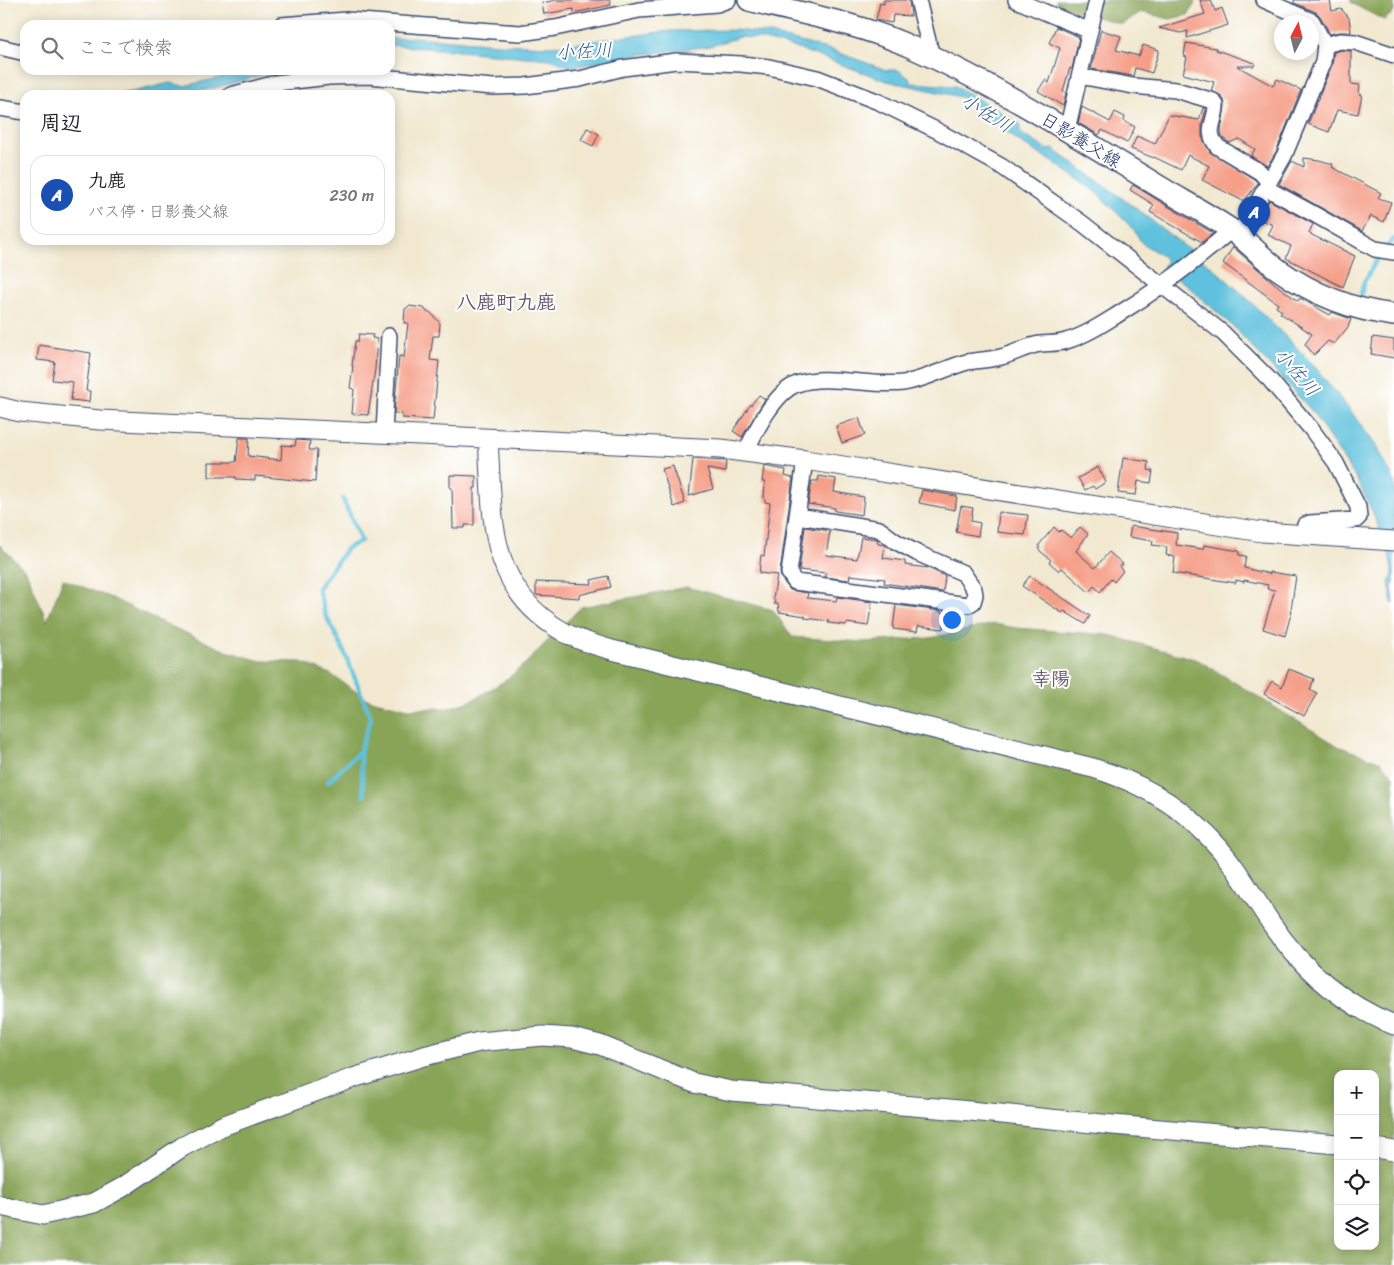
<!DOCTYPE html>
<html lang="ja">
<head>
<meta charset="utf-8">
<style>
	:root { --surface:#fff; --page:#f6f6f6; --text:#202124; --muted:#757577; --line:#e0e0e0; --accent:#b45309 }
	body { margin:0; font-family:Sriracha,"Klee One",sans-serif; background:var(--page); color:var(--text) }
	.controls { position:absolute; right:15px; bottom:15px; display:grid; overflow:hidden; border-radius:10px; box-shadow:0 2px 12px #0003 }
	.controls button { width:45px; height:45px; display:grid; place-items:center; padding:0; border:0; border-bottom:1px solid var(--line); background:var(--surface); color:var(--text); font:25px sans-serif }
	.compass { position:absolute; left:1274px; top:15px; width:45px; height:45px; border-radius:50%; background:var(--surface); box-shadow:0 2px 12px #0003; rotate:7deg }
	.you { position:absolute; left:951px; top:619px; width:18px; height:18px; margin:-12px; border:4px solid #fff; border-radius:50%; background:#1a73e8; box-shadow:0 0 0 8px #1a73e833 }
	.badge { display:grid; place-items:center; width:32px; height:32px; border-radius:50%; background:var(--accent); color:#fff; font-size:16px; font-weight:700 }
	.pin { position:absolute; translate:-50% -41px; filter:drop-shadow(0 1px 2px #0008) }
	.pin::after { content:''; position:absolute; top:26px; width:18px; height:15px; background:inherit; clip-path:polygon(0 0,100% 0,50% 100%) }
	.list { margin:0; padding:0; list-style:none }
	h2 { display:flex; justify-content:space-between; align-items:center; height:65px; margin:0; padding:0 20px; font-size:21px }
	h2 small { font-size:16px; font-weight:400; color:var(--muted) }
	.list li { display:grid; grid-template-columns:32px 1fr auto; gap:15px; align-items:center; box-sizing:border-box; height:80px; margin:0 10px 10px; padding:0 10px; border:1px solid var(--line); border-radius:15px }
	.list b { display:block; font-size:19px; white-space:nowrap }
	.list p { margin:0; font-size:16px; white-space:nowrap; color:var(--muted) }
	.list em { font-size:16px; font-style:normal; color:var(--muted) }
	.icon { flex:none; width:28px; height:28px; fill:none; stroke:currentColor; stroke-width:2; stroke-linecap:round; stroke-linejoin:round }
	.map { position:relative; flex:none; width:1394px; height:1265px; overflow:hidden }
	.search { position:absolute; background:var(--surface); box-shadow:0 2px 12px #0003; left:20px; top:20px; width:375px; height:55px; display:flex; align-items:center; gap:12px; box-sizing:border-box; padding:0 18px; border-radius:15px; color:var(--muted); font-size:19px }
	.panel { position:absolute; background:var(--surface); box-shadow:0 2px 12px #0003; left:20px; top:90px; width:375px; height:155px; border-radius:15px }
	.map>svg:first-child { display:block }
</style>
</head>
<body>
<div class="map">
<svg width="1394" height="1265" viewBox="0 0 1394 1265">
	<rect width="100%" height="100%" fill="#fff"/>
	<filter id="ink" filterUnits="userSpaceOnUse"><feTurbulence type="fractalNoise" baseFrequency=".02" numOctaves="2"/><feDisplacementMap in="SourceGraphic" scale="10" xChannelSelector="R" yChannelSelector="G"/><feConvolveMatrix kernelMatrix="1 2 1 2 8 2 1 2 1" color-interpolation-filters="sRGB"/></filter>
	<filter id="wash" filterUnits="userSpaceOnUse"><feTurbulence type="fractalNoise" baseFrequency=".0096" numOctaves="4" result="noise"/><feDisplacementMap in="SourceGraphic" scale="20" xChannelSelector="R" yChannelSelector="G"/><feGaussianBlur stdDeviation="1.12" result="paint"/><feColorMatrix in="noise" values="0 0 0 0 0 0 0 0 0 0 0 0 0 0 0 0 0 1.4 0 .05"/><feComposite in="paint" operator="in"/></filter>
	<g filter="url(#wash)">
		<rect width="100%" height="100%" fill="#f1e8cf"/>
		<path fill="#88a456" stroke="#526a5a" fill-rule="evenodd" d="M1056 0H1197L1188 15 1170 19 1141 12 1122 24 1059 6Z
			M1350 0H1394V12L1384 20 1353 4Z
			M0 545 26 571 47 621 63 579 116 600 150 617 226 651 261 661 301 662 330 674 367 699 408 709 448 708 471 701 506 680 526 663 581 607 687 587 773 610 792 637 862 642 930 638 994 624 1016 628 1108 635 1198 660 1338 746 1381 762 1394 776V1265H0ZM1338 1074H1375V1246H1338Z"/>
		<path fill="#5fc1dd" stroke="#3d789e" d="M736 30 770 34 831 50 886 70H898L909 78 911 83 955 86 1020 123V133L1048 150 1053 149 1129 203 1213 268 1247 298 1311 362 1356 418 1374 443 1394 480V584L1392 586 1394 604 1392 603 1389 581 1393 576 1389 553 1370 506 1357 480 1312 411 1235 328 1185 284 1163 267 1166 262 1164 257 1142 243 1134 230 1095 191 1050 160 1024 145 961 97 887 81 793 47 760 39 740 37 710 46 636 55 571 67 550 59 390 45V39L415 37 499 44 552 46 669 31Z
			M232 70H283L186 95H105L132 92 170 83 183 86 224 77Z"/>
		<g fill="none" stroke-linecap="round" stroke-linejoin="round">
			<path stroke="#5fc1dd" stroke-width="4.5" d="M1386 247 1394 239
				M1361 294 1364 282 1380 254
				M343 499 361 541 347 548 318 588 325 614 343 649 371 718 360 751 364 796
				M328 782 360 751"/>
		</g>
		<g id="blocks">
			<path fill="#f59f88" d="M556 0H610L611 5 574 13V9L544 14 542 3Z
				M884 0H909L911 16 893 15 892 23 876 20 880 3 884 4Z
				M1200 0H1211L1215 11 1222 8 1228 25 1187 38 1188 31 1180 33 1159 28 1205 14Z
				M1294 0H1330L1332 11 1341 9 1349 18 1351 32H1340L1330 34 1320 16 1316 12 1294 3Z
				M1056 27 1079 37 1072 69 1070 68 1063 91 1066 93 1063 106 1038 91 1045 80 1049 83 1060 48 1049 43Z
				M1101 30 1121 36 1116 50 1139 56 1143 45 1159 50 1152 73 1135 68 1133 76 1091 69Z
				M1186 43 1216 48V50L1255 63 1254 66H1237L1273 86 1277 79 1301 90 1276 152 1267 166 1251 156 1255 149 1239 139 1229 143 1222 137 1221 131 1225 106 1224 100 1220 95 1211 91 1214 82 1183 74 1187 57 1184 56Z
				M1341 50 1351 51V84L1360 85 1359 94 1362 95 1358 114 1337 110 1329 132 1308 124 1318 99 1319 100 1320 93 1332 65 1334 52Z
				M1082 107 1110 122 1115 112 1125 117 1124 121 1135 127 1127 143 1102 130 1099 135 1078 123Z
				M1203 108 1206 109 1202 125V137L1210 152 1254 179 1258 183 1245 200H1241L1202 180 1209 166 1188 155 1181 170 1154 157V158L1131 149 1137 136 1155 144 1169 115 1199 120Z
				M587 128 599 134 593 146 581 140Z
				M1304 158 1319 160 1333 164 1332 167 1381 193 1378 198 1391 202 1384 222 1371 216 1362 231 1279 184 1292 161 1304 167Z
				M1133 185 1159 201 1213 233 1202 242 1172 225 1150 212 1154 205 1130 190Z
				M1269 200 1313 224 1309 233 1310 234 1355 256 1343 287 1286 258 1291 246 1268 235 1273 225 1262 220 1266 211 1264 210Z
				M1233 247 1274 283 1298 301 1300 298 1330 315 1332 312 1351 319 1348 327 1334 344 1328 341 1314 355 1305 344 1312 334 1280 313 1282 311 1276 307 1278 304 1223 263Z
				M409 306 424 308 427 312H430L440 323 439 336H433L430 360 439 361 433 420 402 418V414L394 413 399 356 404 357 408 323H404L405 309Z
				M359 334 373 335 372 338 377 339 375 369 368 415 352 414 354 389 350 388 353 366H352L355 341H358Z
				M1373 337 1394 340V358L1371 354Z
				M39 345 91 353 86 391H90L89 402 71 400 73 382 52 380 55 362 37 360Z
				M759 395 765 399 742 437 733 431 750 405H751Z
				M859 418 865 435 842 443 836 426Z
				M239 438H249L248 456 281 460 282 445 295 446 296 440 310 441 309 450H317L315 482 255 476V480L236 479V477H209V462H236Z
				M1123 458 1149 462 1148 470 1153 471 1151 483 1138 481 1136 495 1118 493Z
				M693 459 726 461 725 472 707 469 713 489 689 496Z
				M673 466 685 503 674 507 662 469Z
				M764 466 786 470 785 476 793 478 780 572 781 578 790 590 808 593 807 598 836 601 837 597 872 602 868 626 847 623 846 625 828 623 829 621 805 618V616L779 612 778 604H774L775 600 773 599 777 575 759 573 761 555 764 556 770 503 765 502V498H764L765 482H762Z
				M1098 467 1106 482 1095 489 1093 486 1085 490 1078 478Z
				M450 475 476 476V488H474V525H465V528H453L452 488H450Z
				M819 476 836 479 834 492 864 497 862 515 835 511V508L808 504 812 481H818Z
				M922 490 957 496 955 510 919 503Z
				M961 506 973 508 971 521 980 523 978 536 956 532Z
				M999 512 1028 515 1025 535 997 532Z
				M1131 526 1177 533 1176 545 1203 549 1204 545 1239 551V555L1246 556 1244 568 1270 574V572L1296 576 1291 610H1292L1285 636 1263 629 1275 590 1267 589 1268 585 1244 580V582L1236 580V583L1173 573 1175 557 1166 555 1167 547 1152 545 1153 541 1129 537Z
				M805 527 830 531 826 555 857 559 861 537 877 539 878 544 885 545 883 558 905 561V565L928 568 945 576 943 592 884 583 885 579 850 575 849 580 825 577 826 573 799 570Z
				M1054 527 1059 532 1061 530 1071 538 1080 527 1088 534 1076 551 1095 568 1109 552 1123 564 1119 567 1123 571 1114 582 1111 579 1100 592 1094 586 1089 592 1062 568 1059 571 1049 562 1051 560 1039 550V545Z
				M608 576 611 587 579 595V598L536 595V582L592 584 591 580Z
				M1030 576 1090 616 1085 624 1064 611 1062 613 1022 586Z
				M896 605 940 611V612L945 613 943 629 918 626 917 632 893 629Z
				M1289 669 1314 679 1310 690 1317 693 1304 716 1264 694 1272 681 1282 687Z"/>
		</g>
	</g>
	<g filter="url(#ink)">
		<use href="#blocks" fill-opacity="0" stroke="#3b4b6f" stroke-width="1"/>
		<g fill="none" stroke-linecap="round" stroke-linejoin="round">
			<defs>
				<path id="minor" d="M918 0 932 57
					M1016 0 1090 31
					M281 25 347 20 520 33 555 28 639 10 717 4 728 0
					M1325 45 1340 41 1355 42 1394 55
					M0 47 25 53
					M1079 76 1133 86 1176 90 1213 101 1216 105C1216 122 1204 131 1218 147L1260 172 1269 182
					M231 95 276 83 329 77 368 76 493 87 525 86 580 79 623 68 676 61 741 64 769 67 817 78 879 102 936 130 1001 166 1082 223 1223 333 1270 380 1312 430 1336 463 1358 507 1359 517 1356 520 1310 523 1305 525 1303 535
					M0 108 25 112
					M1067 130 1097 0
					M1266 188 1312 213 1375 249 1394 252
					M1238 236 1284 156 1323 62 1325 45 1312 21 1264 0
					M384 433 389 336
					M746 452C755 431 775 392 797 384 825 373 871 387 903 383 925 380 945 368 967 362 978 360 990 360 1001 357 1014 354 1026 346 1040 344 1049 343 1058 344 1066 341 1084 336 1101 325 1117 315 1158 290 1195 262 1231 230
					M798 516 879 529 895 541 917 553 963 573 974 589 975 595 973 602 968 605 795 582 789 573 805 460"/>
				<path id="tertiary" d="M0 407 20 412 100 420 721 449 805 460 1262 532 1394 541
					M488 439C493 515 486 587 562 631 577 640 595 645 612 650L1093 768C1136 781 1175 802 1206 834 1233 860 1250 892 1271 923 1302 969 1342 1004 1394 1025
					M1375 1148 1394 1151
					M0 1206 43 1215 94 1203 123 1187 182 1147 222 1126 353 1078 424 1056 479 1042 543 1036 572 1038 600 1045 694 1083 731 1091 949 1109 1113 1125 1338 1144"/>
				<path id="secondary" d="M749 0C799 13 855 23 902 43 994 83 1079 138 1165 190 1187 203 1209 215 1230 229 1248 241 1262 258 1279 270 1313 294 1353 310 1394 315"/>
			</defs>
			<use href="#minor" stroke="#3b4b6f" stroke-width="18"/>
			<use href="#tertiary" stroke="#3b4b6f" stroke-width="21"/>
			<use href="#secondary" stroke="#3b4b6f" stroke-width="24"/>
			<use href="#minor" stroke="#fff" stroke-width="15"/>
			<use href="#tertiary" stroke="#fff" stroke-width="19"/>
			<use href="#secondary" stroke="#fff" stroke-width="21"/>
		</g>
	</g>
	<g text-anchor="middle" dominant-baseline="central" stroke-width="4" stroke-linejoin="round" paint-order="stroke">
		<g font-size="18" fill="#1b2f5e" stroke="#fff">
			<text transform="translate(1081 140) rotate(31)">日影養父線</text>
		</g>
		<g font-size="19" font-style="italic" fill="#2f5b84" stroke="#fff">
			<text transform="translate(584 51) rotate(-3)">小佐川</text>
			<text transform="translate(987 113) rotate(32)">小佐川</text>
			<text transform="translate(1297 372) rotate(49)">小佐川</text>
		</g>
		<g font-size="19" font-weight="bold" fill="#67566d" stroke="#fff">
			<text x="1051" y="678">幸陽</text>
		</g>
		<g font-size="20" font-weight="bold" fill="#67566d" stroke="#fff">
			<text x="506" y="302">八鹿町九鹿</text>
		</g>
	</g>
</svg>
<div class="controls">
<button>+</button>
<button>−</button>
<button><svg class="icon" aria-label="locate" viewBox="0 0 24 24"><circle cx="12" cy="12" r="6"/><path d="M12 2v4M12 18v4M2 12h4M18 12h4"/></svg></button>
<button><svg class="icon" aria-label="layers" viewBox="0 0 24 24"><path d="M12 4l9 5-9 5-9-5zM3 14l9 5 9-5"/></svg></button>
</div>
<svg class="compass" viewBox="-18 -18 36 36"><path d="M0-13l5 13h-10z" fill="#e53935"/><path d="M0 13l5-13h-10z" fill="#757577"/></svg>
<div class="you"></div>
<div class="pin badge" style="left:1254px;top:237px;background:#1a4fb4">A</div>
<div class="search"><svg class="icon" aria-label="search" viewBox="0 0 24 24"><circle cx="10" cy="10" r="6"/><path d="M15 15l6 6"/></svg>ここで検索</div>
<section class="panel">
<h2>周辺<small></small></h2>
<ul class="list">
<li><span class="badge" style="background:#1a4fb4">A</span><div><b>九鹿</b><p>バス停 · 日影養父線</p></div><em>230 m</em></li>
</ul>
</section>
</div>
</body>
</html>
